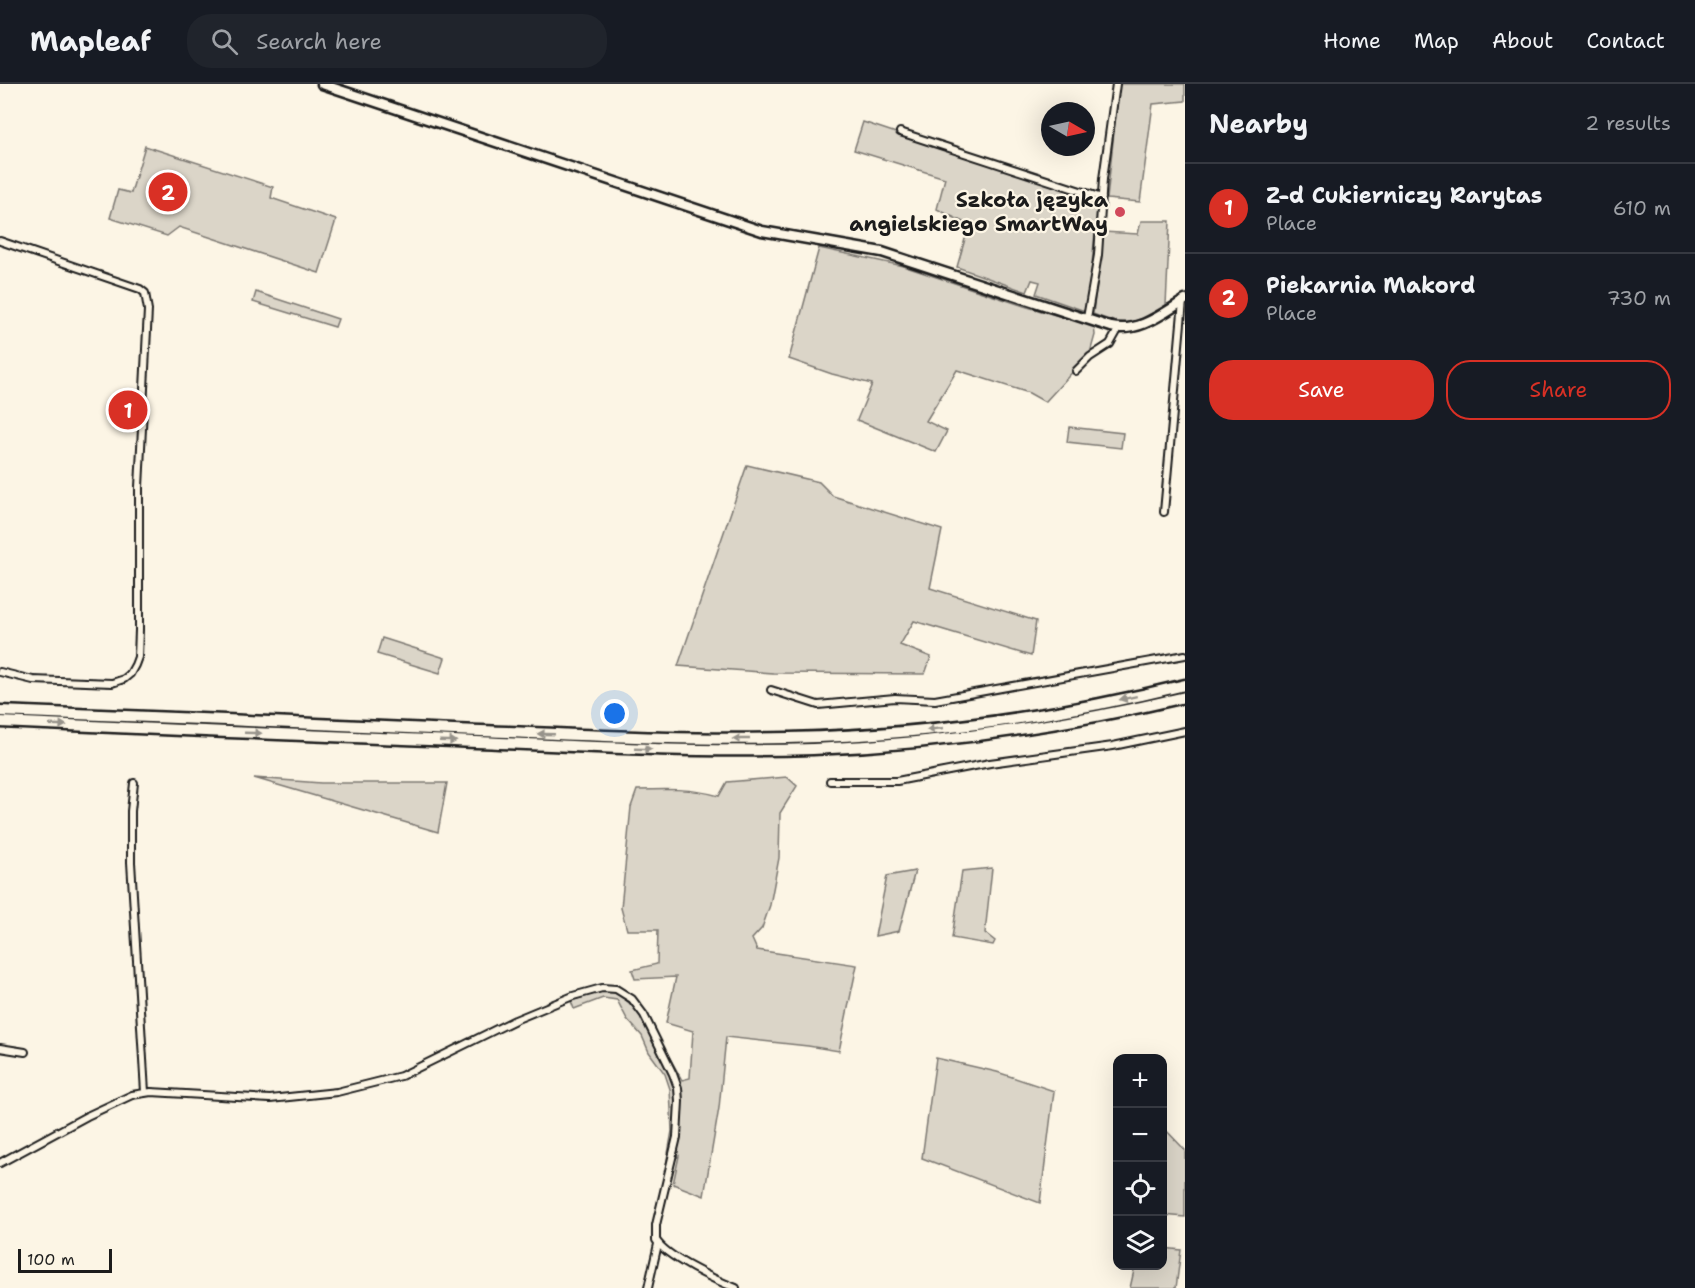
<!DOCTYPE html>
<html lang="en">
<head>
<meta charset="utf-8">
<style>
	:root { --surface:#171b24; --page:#20242c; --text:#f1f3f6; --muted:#9ea1a6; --line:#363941; --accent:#d93025 }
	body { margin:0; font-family:"Shantell Sans",sans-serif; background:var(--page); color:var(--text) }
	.controls { position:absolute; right:18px; bottom:18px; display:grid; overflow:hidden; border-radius:12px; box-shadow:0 6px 24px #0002 }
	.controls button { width:54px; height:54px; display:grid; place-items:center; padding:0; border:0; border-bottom:2px solid var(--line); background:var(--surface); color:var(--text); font:30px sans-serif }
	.compass { position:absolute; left:1041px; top:18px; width:54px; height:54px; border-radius:50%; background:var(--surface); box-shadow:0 6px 24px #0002; rotate:99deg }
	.scale { position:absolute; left:18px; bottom:15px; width:94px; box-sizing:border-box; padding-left:6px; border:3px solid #1c1c1c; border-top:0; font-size:16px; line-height:21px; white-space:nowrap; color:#1c1c1c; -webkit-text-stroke:4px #fcf5e5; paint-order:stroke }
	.you { position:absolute; left:615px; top:630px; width:21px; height:21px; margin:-15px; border:4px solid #fff; border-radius:50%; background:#1a73e8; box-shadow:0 0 0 9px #1a73e833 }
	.badge { display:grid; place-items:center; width:39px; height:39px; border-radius:50%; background:var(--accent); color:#fff; font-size:20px; font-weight:700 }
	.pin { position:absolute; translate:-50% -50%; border:3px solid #fff; box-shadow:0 2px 6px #0006 }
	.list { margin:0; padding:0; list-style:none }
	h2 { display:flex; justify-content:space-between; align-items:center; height:78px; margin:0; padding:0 24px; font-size:26px }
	h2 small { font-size:20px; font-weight:400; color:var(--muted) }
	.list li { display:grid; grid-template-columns:39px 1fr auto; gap:18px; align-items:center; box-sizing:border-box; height:90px; padding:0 24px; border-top:2px solid var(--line) }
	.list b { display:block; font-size:22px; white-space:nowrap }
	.list p { margin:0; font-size:20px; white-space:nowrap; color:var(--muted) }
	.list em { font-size:20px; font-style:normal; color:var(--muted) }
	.actions { display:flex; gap:12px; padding:18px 24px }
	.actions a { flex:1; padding:14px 0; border:2px solid var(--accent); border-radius:24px; text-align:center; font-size:21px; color:var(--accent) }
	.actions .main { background:var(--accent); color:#fff }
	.icon { flex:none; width:33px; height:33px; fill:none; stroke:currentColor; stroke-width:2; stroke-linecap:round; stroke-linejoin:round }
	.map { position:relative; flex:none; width:1185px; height:1204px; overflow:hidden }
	header { display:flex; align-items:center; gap:36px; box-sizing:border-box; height:84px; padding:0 30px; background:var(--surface); border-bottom:2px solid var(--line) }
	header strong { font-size:28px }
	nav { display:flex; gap:33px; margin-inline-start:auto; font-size:21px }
	.search { width:420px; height:54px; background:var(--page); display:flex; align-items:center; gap:15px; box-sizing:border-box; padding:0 21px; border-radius:24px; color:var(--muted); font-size:22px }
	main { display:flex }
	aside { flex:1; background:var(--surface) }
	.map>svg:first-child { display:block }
</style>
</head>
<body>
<header>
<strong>Mapleaf</strong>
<div class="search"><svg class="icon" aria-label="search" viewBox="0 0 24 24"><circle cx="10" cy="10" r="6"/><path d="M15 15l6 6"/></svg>Search here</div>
<nav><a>Home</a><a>Map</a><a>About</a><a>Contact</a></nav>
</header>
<main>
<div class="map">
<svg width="1185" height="1204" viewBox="0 0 1185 1204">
	<rect width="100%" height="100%" fill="#fcf5e5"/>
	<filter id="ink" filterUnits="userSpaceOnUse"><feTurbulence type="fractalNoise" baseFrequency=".0167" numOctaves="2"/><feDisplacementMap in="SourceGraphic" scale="12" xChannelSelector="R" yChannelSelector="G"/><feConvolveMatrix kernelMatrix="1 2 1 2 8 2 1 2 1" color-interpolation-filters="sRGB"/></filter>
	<g filter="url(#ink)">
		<path fill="#dbd5c8" stroke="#7c7872" stroke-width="1.5" d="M1119 0H1185V17L1153 20 1140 118 1107 115Z
			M863 38 1098 116 1090 202 1085 227 1036 210 1040 198 1032 196 1027 208 957 183 969 141 937 125 945 94 854 66Z
			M145 62 273 103 271 114 336 136 319 189 179 143 167 152 110 134 118 106 131 109Z
			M1141 137H1170L1166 221C1133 240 1129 245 1093 230L1103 148 1138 150Z
			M819 164 903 182 1024 222 1094 242 1095 251 1090 269 1045 318 1029 309 957 286 926 337 947 347 936 368 857 336 872 300 832 290 789 275Z
			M256 208 338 235 335 243 253 218Z
			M1069 343 1123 349 1121 364 1067 358Z
			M747 381 819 398 833 412 942 446 930 504 1036 537 1031 572 914 537 900 561 931 573 925 590 773 589 678 582Z
			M382 554 445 574 440 589 377 570Z
			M787 693 797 702 780 729 779 774 770 821 762 844 752 855 757 866 857 881 839 967 808 962 726 953 719 1024 704 1112 673 1100 679 1072 666 1081 672 1047 670 1005 665 990 649 968 642 952 627 935 617 916 603 914 574 925 571 917 597 908H617L650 938 682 996 690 994 693 947 666 939 676 893 635 895 632 886 657 880 658 846H627L621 824 631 723 637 706C664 705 692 704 719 712L727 698Z
			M254 694 321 699H447L438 748Z
			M992 784 985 849 995 857 993 861 952 854 962 787Z
			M915 787 899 847 875 852 887 792Z
			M936 974 997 988 1054 1007 1040 1119 922 1074Z
			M1163 1043 1185 1066V1133L1163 1131Z
			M1163 1164 1181 1166 1176 1204H1130L1135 1182H1162Z"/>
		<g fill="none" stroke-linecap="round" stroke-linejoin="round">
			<defs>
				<path id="street" d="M900 48 1102 114
					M0 157 140 205 145 209 148 226 139 403V546L138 573 135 581 130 590 124 595 112 599 33 596 0 588
					M1087 234 1098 171 1103 95 1116 0
					M1076 287 1090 273 1110 260 1119 244
					M1164 428 1183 217
					M771 606 818 621 895 614 935 616 1185 571
					M830 697H897L990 679 1113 662 1185 647
					M134 699 131 727V778L145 1008
					M0 964 25 968
					M0 1079 87 1032 132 1011 151 1008 270 1015 337 1008 401 992 515 936 573 912 602 904 616 905 632 915 644 931 673 990 678 1004 679 1017 677 1053 656 1141V1156C666 1173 717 1197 736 1204
					M648 1204 658 1160"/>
				<path id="secondary" d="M322 0 762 147 882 168 1111 243C1139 249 1162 230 1185 216"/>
				<path id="highway" d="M0 627C151 633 303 639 454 646 565 650 677 657 789 654 922 651 1056 633 1185 601
					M0 638C151 645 303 651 454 657 573 662 693 669 813 665 938 660 1063 642 1185 613"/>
			</defs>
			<use href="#street" stroke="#1c1c1c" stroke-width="10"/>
			<use href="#secondary" stroke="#1c1c1c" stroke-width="13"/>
			<use href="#highway" stroke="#1c1c1c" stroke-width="15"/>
			<use href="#street" stroke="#fcf5e5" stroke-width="6"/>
			<use href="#secondary" stroke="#fcf5e5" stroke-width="8"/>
			<use href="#highway" stroke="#fcf5e5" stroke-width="10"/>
		</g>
		<defs><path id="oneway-solid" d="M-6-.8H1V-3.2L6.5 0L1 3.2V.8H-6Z" transform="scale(1.5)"/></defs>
		<g fill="#97938b">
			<use href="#oneway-solid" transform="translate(1128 614) rotate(168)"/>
			<use href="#oneway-solid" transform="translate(58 641) rotate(2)"/>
			<use href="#oneway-solid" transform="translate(935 645) rotate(174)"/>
			<use href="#oneway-solid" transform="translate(253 649) rotate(2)"/>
			<use href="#oneway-solid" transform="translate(546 650) rotate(-178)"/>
			<use href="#oneway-solid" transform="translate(741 655) rotate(180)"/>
			<use href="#oneway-solid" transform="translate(448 657) rotate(2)"/>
			<use href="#oneway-solid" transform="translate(643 665) rotate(2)"/>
		</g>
	</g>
	<circle fill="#d1495b" stroke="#fcf5e5" stroke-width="2" cx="1120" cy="128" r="6"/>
	<g text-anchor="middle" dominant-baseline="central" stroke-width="4.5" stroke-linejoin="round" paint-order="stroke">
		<g font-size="21" font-weight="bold" fill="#1c1c1c" stroke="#fcf5e5" text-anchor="end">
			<text x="1108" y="116">Szkoła języka<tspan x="1108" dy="24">angielskiego SmartWay</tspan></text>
		</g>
	</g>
</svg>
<div class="controls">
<button>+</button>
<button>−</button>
<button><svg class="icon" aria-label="locate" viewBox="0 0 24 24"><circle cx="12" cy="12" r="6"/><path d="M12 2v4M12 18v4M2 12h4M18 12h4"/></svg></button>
<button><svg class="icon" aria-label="layers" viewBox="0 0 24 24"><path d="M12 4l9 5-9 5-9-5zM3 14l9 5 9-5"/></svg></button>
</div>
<svg class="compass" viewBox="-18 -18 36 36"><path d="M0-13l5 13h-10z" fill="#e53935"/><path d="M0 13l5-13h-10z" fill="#9ea1a6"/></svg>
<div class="scale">100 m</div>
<div class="you"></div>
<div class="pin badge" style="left:128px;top:326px">1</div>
<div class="pin badge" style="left:168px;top:108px">2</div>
</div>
<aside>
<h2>Nearby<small>2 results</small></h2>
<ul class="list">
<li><span class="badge">1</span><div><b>Z-d Cukierniczy Rarytas</b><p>Place</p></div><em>610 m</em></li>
<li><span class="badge">2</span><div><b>Piekarnia Makord</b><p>Place</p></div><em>730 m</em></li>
</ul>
<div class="actions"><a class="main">Save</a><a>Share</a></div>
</aside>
</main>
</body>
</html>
